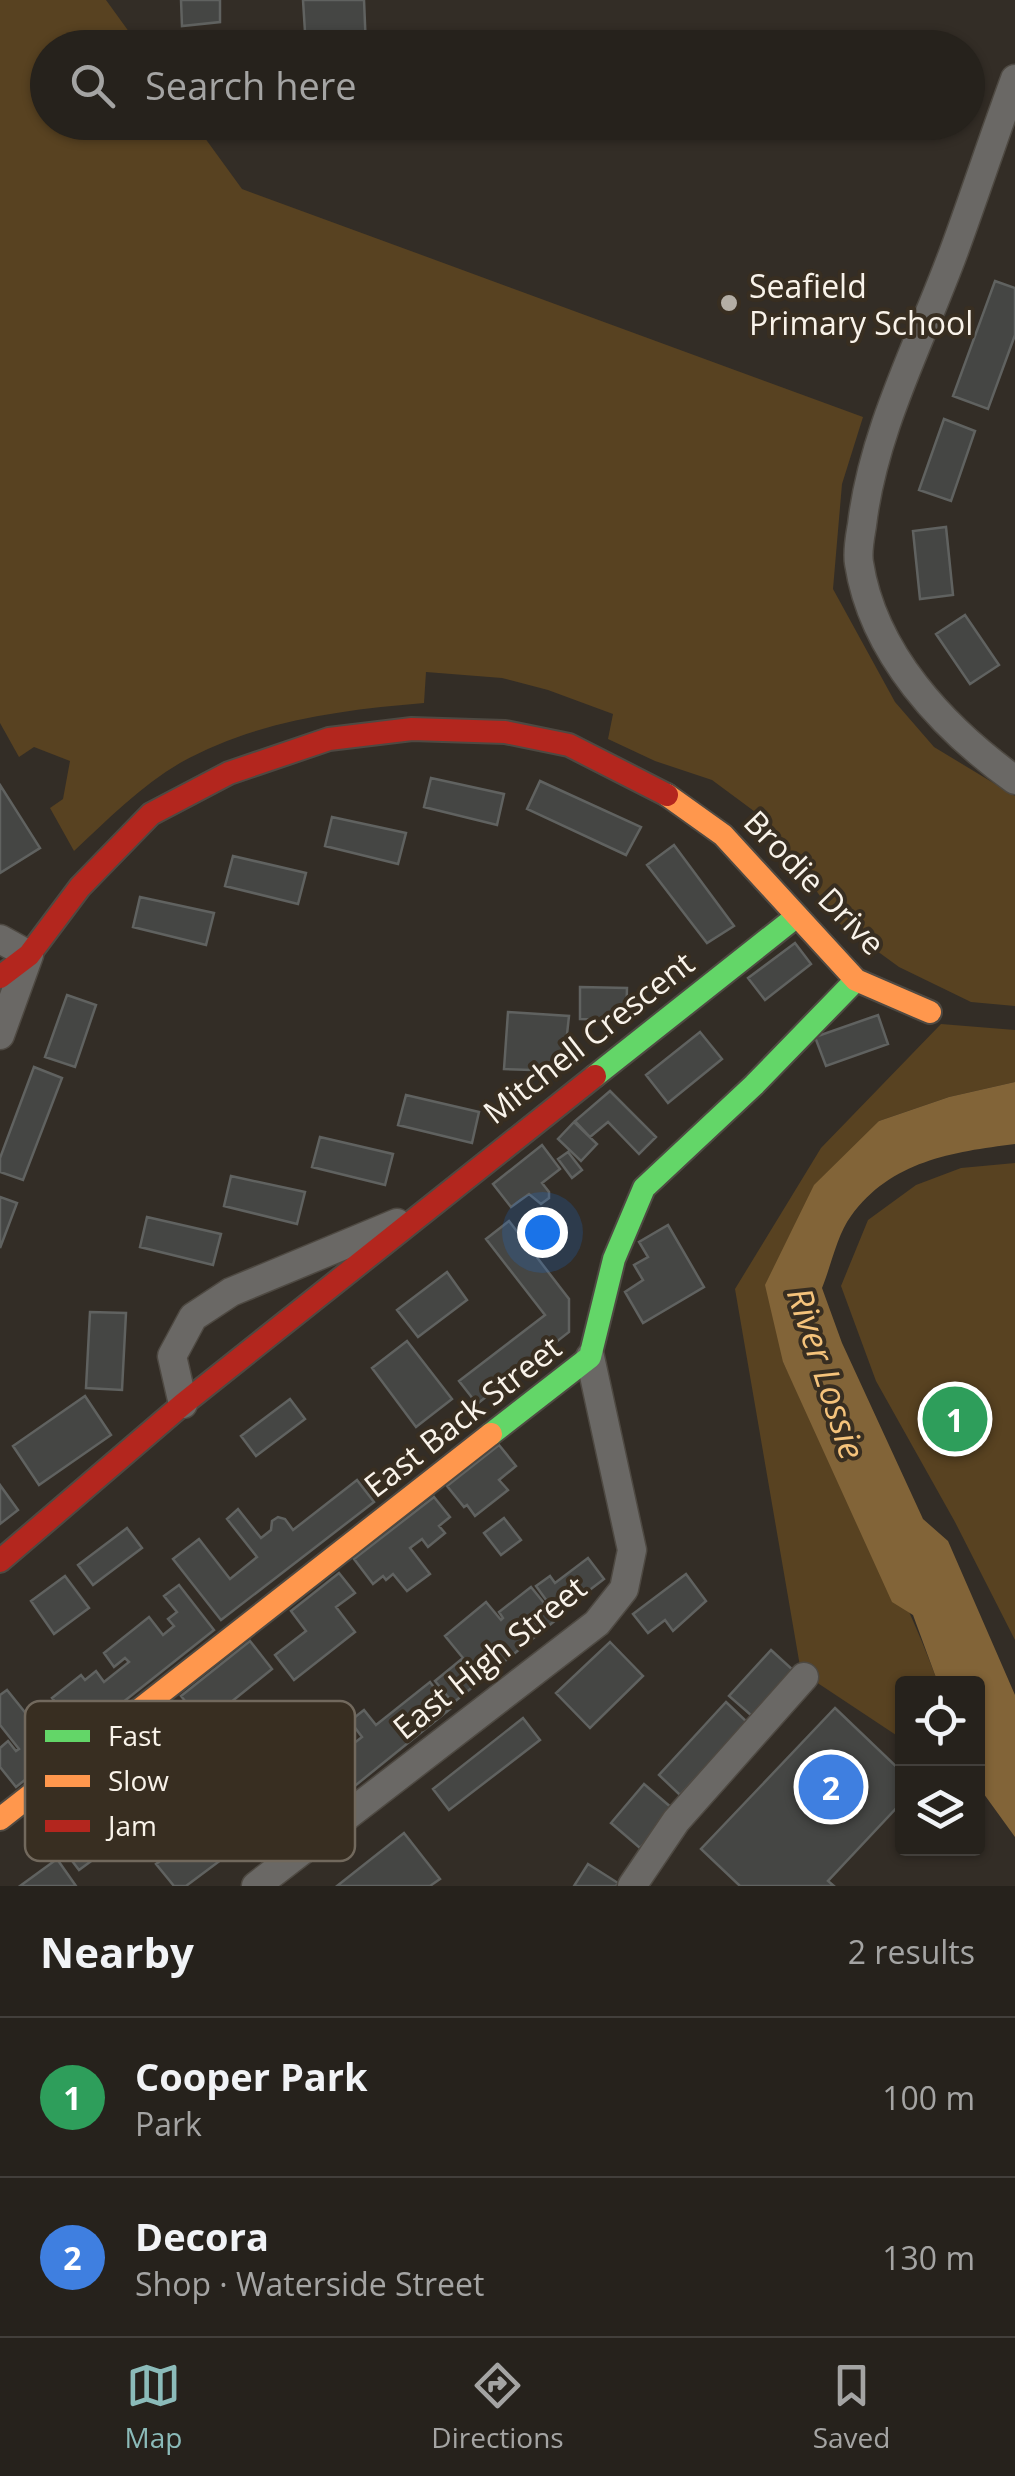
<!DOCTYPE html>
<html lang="en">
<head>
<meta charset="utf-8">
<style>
	:root { --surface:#26221c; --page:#2e2a25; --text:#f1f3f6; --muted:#a4a4a3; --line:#423f3b; --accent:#8bbbb9 }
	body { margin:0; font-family:"Open Sans",sans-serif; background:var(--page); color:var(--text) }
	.controls { position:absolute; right:30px; bottom:30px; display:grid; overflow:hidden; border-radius:10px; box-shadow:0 2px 8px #0004 }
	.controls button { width:90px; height:90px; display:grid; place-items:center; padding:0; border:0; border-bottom:2px solid var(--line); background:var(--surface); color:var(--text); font:50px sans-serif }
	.you { position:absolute; left:542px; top:1232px; width:35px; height:35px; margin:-25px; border:8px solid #fff; border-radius:50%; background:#1a73e8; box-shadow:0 0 0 15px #1a73e833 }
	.badge { display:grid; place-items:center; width:65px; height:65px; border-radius:50%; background:var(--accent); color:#fff; font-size:32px; font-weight:700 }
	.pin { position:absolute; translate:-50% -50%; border:5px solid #fff; box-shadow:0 2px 10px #0006 }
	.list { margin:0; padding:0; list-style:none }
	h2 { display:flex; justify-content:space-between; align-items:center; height:130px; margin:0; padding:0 40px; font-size:42px }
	h2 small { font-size:32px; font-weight:400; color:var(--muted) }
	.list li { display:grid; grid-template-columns:65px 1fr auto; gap:30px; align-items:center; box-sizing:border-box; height:160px; padding:0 40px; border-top:2px solid var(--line) }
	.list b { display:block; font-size:38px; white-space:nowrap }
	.list p { margin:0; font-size:32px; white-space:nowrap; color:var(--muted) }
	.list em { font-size:32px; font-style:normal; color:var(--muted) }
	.icon { flex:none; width:55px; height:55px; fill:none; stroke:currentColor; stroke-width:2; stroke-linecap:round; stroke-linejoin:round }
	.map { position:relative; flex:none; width:1015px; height:1886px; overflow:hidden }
	.search { position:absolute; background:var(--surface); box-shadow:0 2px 8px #0004; left:30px; right:30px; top:30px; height:110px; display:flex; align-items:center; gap:25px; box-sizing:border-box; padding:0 35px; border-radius:55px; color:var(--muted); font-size:38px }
	.sheet { height:450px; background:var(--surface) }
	nav { display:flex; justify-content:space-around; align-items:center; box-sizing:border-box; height:140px; border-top:2px solid var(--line); background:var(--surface); font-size:28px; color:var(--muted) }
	nav a { display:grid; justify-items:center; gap:5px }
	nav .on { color:var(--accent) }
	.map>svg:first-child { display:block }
</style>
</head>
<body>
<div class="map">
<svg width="1015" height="1886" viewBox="0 0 1015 1886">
	<rect width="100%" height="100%" fill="#332d26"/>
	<path fill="#584221" d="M0 0H106L140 47 48 48V122L194 123 242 189 863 417 842 484 833 589 895 702 934 747 1015 796V1006L971 1002 899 967 840 924 766 820 712 780 655 761 608 739 613 714 548 690 502 678 426 672 424 703C340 710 255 721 180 763 141 786 107 820 74 851L50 808 63 799 70 761 34 747 19 757 0 723Z
		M941 1024 1015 1030V1082L949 1097 879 1121 783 1362C835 1469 898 1572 938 1683L902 1684V1739L801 1672 735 1289 821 1148Z
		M1015 1163V1640L955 1522 876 1381 841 1286 868 1220 916 1185 961 1168Z"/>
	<path fill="#826438" d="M1015 1082V1144C952 1152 891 1161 851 1216 837 1235 831 1266 822 1288L842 1343 923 1519 948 1541 1015 1695V1837L981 1790 978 1756V1684L938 1683 913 1615 892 1602 783 1362 765 1285 814 1185 879 1121 949 1097Z"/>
	<path fill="#454644" stroke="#606260" stroke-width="2.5" d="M181 0H220V22L182 26Z
		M303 0H364L366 48H306Z
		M995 281 1015 288V335L988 409 953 396Z
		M944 419 975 431 951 501 919 490Z
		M946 527 953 595 920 599 913 531Z
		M965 615 999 665 970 684 936 634Z
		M431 778 504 794 497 825 424 807Z
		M540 781 641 827 626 855 527 809Z
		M0 785 40 848 0 873Z
		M332 817 406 833 398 864 325 846Z
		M674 845 734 926 707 943 647 865Z
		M233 856 306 873 298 904 225 886Z
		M140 897 214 913 206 945 133 927Z
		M795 943 811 964 765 1000 748 978Z
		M580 987 627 988 626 1020 580 1019Z
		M67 995 96 1005 75 1067 45 1057Z
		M508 1012 569 1016 563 1071 504 1069Z
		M878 1015 888 1044 826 1066 815 1037Z
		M700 1032 722 1059 668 1103 646 1075Z
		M34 1067 62 1078 23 1180 0 1172V1158Z
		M610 1091 656 1137 639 1154 608 1122 590 1137 575 1121Z
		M406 1095 479 1112 472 1143 398 1125Z
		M574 1122 597 1144 581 1161 558 1139Z
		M320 1137 393 1154 385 1185 312 1167Z
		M542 1145 560 1169 542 1183 549 1192V1198L541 1204 529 1194 511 1207 493 1184Z
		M568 1152 582 1170 572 1178 558 1159Z
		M231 1176 305 1192 297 1224 224 1206Z
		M0 1197 17 1203 0 1248Z
		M147 1217 221 1234 213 1265 140 1247Z
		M509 1221 569 1299V1332L477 1404 459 1381 545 1315 486 1239Z
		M668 1225 704 1287 643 1323 625 1292 643 1280 634 1265 648 1257 639 1242Z
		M447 1272 467 1300 418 1337 397 1310Z
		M90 1312 126 1313 122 1390 86 1388Z
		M407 1341 452 1399 416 1427 372 1368Z
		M85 1396 111 1435 39 1485 13 1446Z
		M290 1399 305 1419 256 1456 241 1436Z
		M499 1445 516 1466 499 1480 508 1490 475 1516 467 1505 464 1507 447 1486Z
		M357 1480 374 1502 221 1620 173 1559 199 1539 230 1579 257 1557 227 1519 238 1509 261 1538 271 1530 272 1521 278 1517 285 1519 293 1530Z
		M0 1485 18 1510 0 1524Z
		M434 1497 450 1517 439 1526 445 1533 428 1547 422 1539 410 1548 430 1574 407 1591 393 1574 386 1580 383 1576 373 1584 354 1559Z
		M504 1518 521 1540 501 1555 484 1533Z
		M127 1528 142 1548 93 1585 78 1565Z
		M588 1558 604 1579 557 1615 536 1586 550 1576 555 1583Z
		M339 1573 355 1593 336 1607 355 1632 294 1680 275 1655 306 1631 291 1611Z
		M686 1574 706 1601 673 1631 665 1620 648 1633 633 1614Z
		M65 1576 89 1608 54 1634 31 1601Z
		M179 1585 214 1630 16 1787 0 1767V1748L8 1741 16 1751 19 1749 0 1725V1695L7 1690 32 1721 43 1712 52 1723 64 1713 52 1698 81 1675 85 1680 96 1671 104 1682 129 1662 125 1658 114 1667 104 1653 149 1617 163 1635 174 1626 168 1619 177 1612 164 1596Z
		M531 1587 557 1619 453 1703 435 1681 463 1658 445 1636 486 1602 501 1620 503 1618 499 1612Z
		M250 1641 272 1669 220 1711 251 1750 235 1763 181 1696Z
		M610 1642 643 1676 590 1728 556 1693Z
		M771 1650 793 1670 752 1716 729 1696Z
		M430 1682 450 1709 304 1827 283 1799 362 1737 350 1721 364 1710 376 1725Z
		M726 1702 747 1722 680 1795 659 1775Z
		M835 1708 902 1772V1802L828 1881 834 1886H740L701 1849Z
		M523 1718 540 1740 449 1810 433 1789Z
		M644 1784 673 1809 640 1848 611 1823Z
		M247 1796 269 1824 186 1886H174L156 1864Z
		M103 1808 124 1837 79 1870 57 1841Z
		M404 1833 440 1879 430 1886H337Z
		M57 1859 76 1886H20Z
		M588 1864 618 1883 616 1886H574Z"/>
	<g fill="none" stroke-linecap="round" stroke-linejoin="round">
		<defs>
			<path id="street" d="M1015 79C994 136 975 194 954 251 921 341 873 430 862 525 860 537 857 551 859 563 873 654 943 728 1015 780
				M0 939 29 955 0 1035
				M183 1404 172 1356 193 1317 231 1292 397 1223
				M256 1886 597 1623 624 1589 632 1550 590 1357
				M632 1886 676 1821 804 1677"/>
			<path id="fast" d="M595 1076 797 916
				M491 1434 590 1357 614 1259 644 1188 754 1085 856 980"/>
			<path id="slow" d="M667 795 723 835 856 980 930 1012
				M0 1819 491 1434"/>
			<path id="jam" d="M0 977 29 955 80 887 151 814 229 773 329 739 412 729 505 732 569 745 667 795
				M0 1561 183 1404 595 1076"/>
		</defs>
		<use href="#street" stroke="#4e4942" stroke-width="31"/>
		<use href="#fast" stroke="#4e4942" stroke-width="26"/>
		<use href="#slow" stroke="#4e4942" stroke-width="26"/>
		<use href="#jam" stroke="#4e4942" stroke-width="26"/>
		<use href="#street" stroke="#6a6865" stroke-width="28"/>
		<use href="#fast" stroke="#63d668" stroke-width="22"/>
		<use href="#slow" stroke="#ff974d" stroke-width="22"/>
		<use href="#jam" stroke="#b3261e" stroke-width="22"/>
	</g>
	<circle fill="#b4aea5" stroke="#382e21" stroke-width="4" cx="729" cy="303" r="10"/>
	<g text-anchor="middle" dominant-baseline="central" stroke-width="8" stroke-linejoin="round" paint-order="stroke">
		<g font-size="32" fill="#f9f3ea" stroke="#382e21" text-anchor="start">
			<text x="749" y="285">Seafield<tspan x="749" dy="37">Primary School</tspan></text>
		</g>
		<g font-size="32" fill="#f9f3ea" stroke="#382e21">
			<text transform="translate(815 882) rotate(46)">Brodie Drive</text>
			<text transform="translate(588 1037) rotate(-38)">Mitchell Crescent</text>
			<text transform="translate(462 1416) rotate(-38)">East Back Street</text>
			<text transform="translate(489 1657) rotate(-39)">East High Street</text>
		</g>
		<g font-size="35" font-style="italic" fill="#f5c37b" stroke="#382e21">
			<text transform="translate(827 1373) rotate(72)">River Lossie</text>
		</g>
	</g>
	<rect x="25" y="1701" width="330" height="160" rx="15" fill="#382e21" stroke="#72695d" stroke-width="2.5"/>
	<rect x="45" y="1730" width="45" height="12" fill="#63d668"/>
	<rect x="45" y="1775" width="45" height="12" fill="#ff974d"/>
	<rect x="45" y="1820" width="45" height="12" fill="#b3261e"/>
	<g font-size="28" fill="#f9f3ea">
		<text x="108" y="1746">Fast</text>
		<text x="108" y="1791">Slow</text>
		<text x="108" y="1836">Jam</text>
	</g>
</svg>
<div class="controls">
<button><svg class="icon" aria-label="locate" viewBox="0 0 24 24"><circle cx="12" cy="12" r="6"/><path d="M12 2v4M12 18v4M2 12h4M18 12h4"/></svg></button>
<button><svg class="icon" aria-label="layers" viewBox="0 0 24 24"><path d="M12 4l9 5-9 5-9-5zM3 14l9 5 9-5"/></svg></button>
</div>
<div class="you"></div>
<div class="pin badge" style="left:955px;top:1419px;background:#2e9e5b">1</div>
<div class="pin badge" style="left:831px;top:1787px;background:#3f7fe0">2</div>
<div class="search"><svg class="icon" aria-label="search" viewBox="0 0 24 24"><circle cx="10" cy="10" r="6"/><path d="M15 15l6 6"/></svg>Search here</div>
</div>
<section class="sheet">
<h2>Nearby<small>2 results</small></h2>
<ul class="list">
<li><span class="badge" style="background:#2e9e5b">1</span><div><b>Cooper Park</b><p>Park</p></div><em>100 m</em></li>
<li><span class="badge" style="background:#3f7fe0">2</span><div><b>Decora</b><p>Shop · Waterside Street</p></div><em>130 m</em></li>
</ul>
</section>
<nav>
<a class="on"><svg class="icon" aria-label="map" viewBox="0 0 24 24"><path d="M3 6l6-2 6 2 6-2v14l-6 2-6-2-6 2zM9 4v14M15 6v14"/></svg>Map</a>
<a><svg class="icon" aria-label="directions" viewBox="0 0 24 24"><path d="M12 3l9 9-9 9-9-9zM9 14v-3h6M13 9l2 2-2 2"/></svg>Directions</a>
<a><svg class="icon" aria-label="saved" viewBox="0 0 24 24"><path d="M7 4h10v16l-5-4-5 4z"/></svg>Saved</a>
</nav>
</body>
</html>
